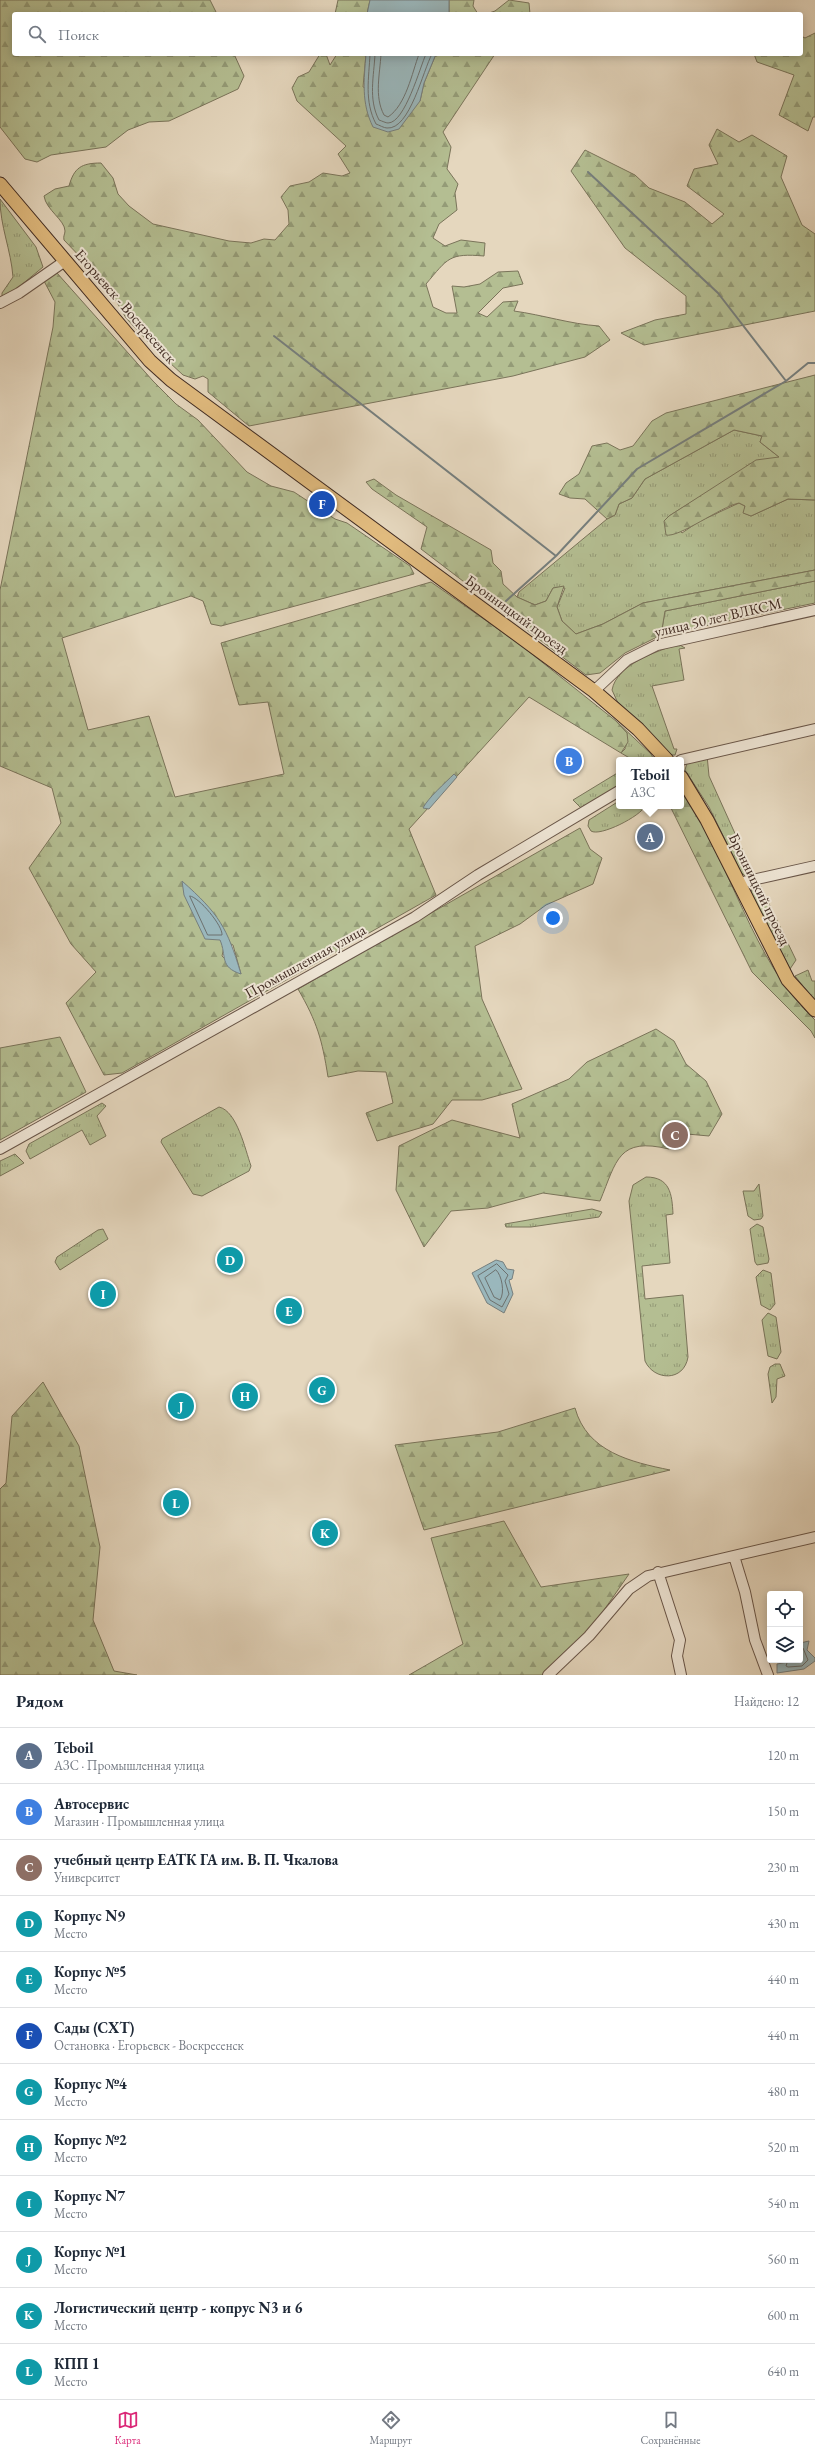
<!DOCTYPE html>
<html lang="ru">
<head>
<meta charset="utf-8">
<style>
	:root { --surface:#fff; --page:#f2f2f3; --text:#1f2937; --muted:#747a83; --line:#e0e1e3; --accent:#db2777 }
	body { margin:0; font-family:"EB Garamond",serif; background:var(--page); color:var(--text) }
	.controls { position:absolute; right:12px; bottom:12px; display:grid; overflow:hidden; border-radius:4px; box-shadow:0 2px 10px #0003 }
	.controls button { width:36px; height:36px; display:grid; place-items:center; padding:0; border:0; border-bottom:1px solid var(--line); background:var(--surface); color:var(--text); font:20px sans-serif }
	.you { position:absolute; left:553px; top:918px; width:14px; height:14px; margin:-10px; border:3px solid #fff; border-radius:50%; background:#1a73e8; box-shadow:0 0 0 6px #1a73e833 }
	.badge { display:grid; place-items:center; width:26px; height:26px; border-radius:50%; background:var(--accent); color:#fff; font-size:13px; font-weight:700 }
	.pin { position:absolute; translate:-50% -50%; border:2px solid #fff; box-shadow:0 1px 4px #0006 }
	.popup { position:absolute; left:616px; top:757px; width:68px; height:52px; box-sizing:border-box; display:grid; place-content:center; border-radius:4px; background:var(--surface); filter:drop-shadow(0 1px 3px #0005); font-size:13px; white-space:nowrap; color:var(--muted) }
	.popup b { font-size:15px; color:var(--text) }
	.popup::after { content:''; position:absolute; left:50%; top:100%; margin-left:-8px; border:8px solid transparent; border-top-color:var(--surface) }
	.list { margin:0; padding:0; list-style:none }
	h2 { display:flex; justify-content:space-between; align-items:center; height:52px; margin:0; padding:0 16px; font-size:17px }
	h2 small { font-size:13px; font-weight:400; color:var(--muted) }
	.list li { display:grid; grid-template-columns:26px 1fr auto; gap:12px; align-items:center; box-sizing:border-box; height:56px; padding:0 16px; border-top:1px solid var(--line) }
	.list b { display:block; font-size:15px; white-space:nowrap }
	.list p { margin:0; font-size:13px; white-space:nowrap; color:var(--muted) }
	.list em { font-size:13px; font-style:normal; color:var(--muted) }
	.icon { flex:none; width:22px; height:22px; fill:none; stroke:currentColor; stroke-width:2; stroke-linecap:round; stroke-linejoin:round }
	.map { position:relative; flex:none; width:815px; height:1675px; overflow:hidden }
	.search { position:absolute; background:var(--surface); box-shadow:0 2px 10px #0003; left:12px; right:12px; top:12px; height:44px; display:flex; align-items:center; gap:10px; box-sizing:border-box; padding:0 14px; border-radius:4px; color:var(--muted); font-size:15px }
	.sheet { height:724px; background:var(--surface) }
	nav { display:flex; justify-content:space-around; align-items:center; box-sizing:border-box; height:56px; border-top:1px solid var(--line); background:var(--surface); font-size:11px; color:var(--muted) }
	nav a { display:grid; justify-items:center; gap:2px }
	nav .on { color:var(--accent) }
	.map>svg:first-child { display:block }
</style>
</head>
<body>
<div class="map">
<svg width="815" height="1675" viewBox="0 0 815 1675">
	<defs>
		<pattern id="grass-tufts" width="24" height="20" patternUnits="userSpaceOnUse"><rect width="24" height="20" fill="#b4be92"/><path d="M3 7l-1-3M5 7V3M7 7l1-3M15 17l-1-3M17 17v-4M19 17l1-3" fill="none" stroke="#949b77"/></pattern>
		<pattern id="forest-firs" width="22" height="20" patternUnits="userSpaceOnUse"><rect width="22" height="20" fill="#b4be92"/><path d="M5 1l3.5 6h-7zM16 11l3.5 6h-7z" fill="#949b77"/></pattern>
	</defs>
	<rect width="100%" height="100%" fill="#e5d7be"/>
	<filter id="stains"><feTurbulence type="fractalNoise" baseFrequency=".005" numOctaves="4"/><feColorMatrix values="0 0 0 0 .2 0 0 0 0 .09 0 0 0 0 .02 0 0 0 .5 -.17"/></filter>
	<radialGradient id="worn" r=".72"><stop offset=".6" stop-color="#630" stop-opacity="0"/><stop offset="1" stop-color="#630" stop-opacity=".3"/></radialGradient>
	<path fill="url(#grass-tufts)" stroke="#7a745a" d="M0 199 36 247 43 267 14 291 2 297V293L13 277C11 250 0 226 0 199Z
		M734 430 762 436 760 442 779 457 722 483 669 516 682 533 698 522 739 503 745 506 744 513 751 516 788 499 815 500V570L643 603 603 624 576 634 562 621 557 607 565 588H553L546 601 535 605 517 597 519 592 607 519 615 515 619 504 632 498 645 479Z
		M815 581V603L661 635 665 611Z
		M678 644 685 648 679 649 684 680 652 686 674 749H677L675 755H672L617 701 612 690C617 664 656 652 678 644Z
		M616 721 651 754 654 760H633L621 753 625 749 627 733Z
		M707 755 709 776 752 871 751 875 745 876 741 872 709 807 685 770 687 763Z
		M619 772V785L582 809 573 800Z
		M619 801V806H645C641 816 600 837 591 831L588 826 589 820Z
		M759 883 796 960 790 969 751 892 754 885Z
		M808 970 812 981H815V1001L795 976Z
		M102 1103 106 1106 97 1116 106 1136 90 1145 82 1130 30 1159 26 1151 29 1144Z
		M219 1107C237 1111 245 1149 251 1166L249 1171 202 1196 193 1194 161 1142 162 1139Z
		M15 1154 24 1163 0 1176V1161Z
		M646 1177C670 1177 672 1194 673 1214L666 1215 670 1263 642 1266 645 1299 683 1295 688 1357C684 1382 654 1381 645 1361L629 1201 633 1185Z
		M759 1184 763 1216 761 1219 754 1220 748 1216 743 1191H754Z
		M592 1209 602 1212 599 1217 531 1227H506L505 1224Z
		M757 1224 763 1227 769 1259 768 1263 757 1265 755 1262 750 1229Z
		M103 1229 108 1239 60 1270 55 1262 57 1257 98 1230Z
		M763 1270 771 1273 775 1304 770 1310 761 1305 756 1277Z
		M768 1313 776 1317 781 1352 777 1359 768 1356 762 1320Z
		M775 1364H780L785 1376 777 1379 776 1397 772 1403 768 1374 770 1367Z"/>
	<path fill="url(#forest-firs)" stroke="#7a745a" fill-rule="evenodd" d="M0 0H210L217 14H14V54H234L244 76 238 89 169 121 149 122 128 130 106 147 51 155 37 162 25 159 0 127Z
		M338 0H370L367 14H335Z
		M449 0H474L473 6 478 14H449Z
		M509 0 529 3 530 14H486L495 11Z
		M815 33V117H813L808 131 779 115 794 75 757 62 754 54H801V36L805 38Z
		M320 54H326L330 65 337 54H366L363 87 420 101 424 83 436 54H495L443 132 451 147 447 169 458 184 455 193 457 210 439 224 433 238 445 246 461 240 485 243 484 256C449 253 448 258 426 284L433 307 446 313H457L452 286 464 287 480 284 498 272 518 271 523 284 503 288 478 313 487 317 503 302 518 301 514 311C543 315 570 324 599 326L610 340 585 357 513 376 249 426 208 392V379L203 376 195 379 183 375 155 349 126 318 107 285 64 240C63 236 65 234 65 231 65 220 46 210 44 196L55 189 69 186C74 168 81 163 101 163L113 178 118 194 129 206 153 224 229 241 251 243 264 239 275 240 289 224 288 210 281 197 290 186 309 182 323 173 342 176 350 173 338 154 346 146 297 101 292 88 298 77 309 72Z
		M717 129 739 142 752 135 787 156 781 177 802 225 815 234V311L644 345 621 333 655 320 686 314V296L625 248 571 171 585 150 635 175 649 188 685 202 712 224 724 214 687 186 694 169 718 164 709 145Z
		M57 273 153 381 176 404 198 420 247 472 271 486 294 492 335 519 347 523 410 566 414 574 221 626 211 624 203 601 191 596 62 638 88 730 149 716 175 797 284 774 268 702 239 705 221 643 431 582 518 643 616 721 627 733 628 742 621 753 529 697 409 829 436 895 122 1073 104 1075 66 1003 96 972 71 944 29 868 61 823 52 788 0 766V590L53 327 55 302 44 281ZM220 939 233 945 241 974 222 956 224 947Z
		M815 375V500L788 499 751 516 743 513 745 506 739 503C720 507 679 538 666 535L664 521 669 516 756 460 779 457 760 442 762 436 734 430 645 479 632 498 619 504 615 515 607 519 585 499 570 498 559 494 566 483 579 474 592 446 607 443 620 450 633 446 652 421 666 413Z
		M374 479 396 495 491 550 493 563 501 571 503 584 517 597 535 605 546 601 553 588 564 586 557 607 562 621 576 634 603 624 643 603 815 570V581L665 611 661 635 625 653 600 673 586 675 421 549 427 527 372 489 366 482Z
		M681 789C731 861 751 961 815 1020V1038L811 1031 752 972 670 806H681Z
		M580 828 590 849 602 858 593 884 546 905 520 924 475 946 482 999 522 1089 482 1100H452L433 1124 377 1141 366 1113 393 1103 386 1072 358 1071 328 1077C322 1039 317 1022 298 989Z
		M656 1029 674 1041 686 1064 706 1081 722 1114 709 1136 687 1134 669 1149C618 1137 617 1160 600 1201L543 1193 488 1208 451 1211 424 1247 396 1190 399 1146 452 1120 520 1138 512 1104 569 1079 587 1062Z
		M60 1037 86 1092 0 1140V1048Z
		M43 1382 79 1446 100 1547 93 1620 114 1671 137 1675H0V1489L6 1483 12 1416Z
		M575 1408C587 1452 631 1462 670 1470L424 1530 395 1445 498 1432Z
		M504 1521 541 1587 629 1574 595 1623 542 1675H409L463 1644 431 1538Z"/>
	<path fill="#9ab7bc" stroke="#767f7e" d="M370 0H449V14H367Z
		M366 54H436L424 83 420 101 399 129 388 132 373 127C361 103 364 80 366 54Z
		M454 774 457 777 429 809 423 808C428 798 445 783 454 774Z
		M182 881C219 914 227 927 241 974 219 967 227 956 220 940L205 939 184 895Z
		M496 1260 503 1262 507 1269 514 1270 512 1279 509 1280 513 1294 504 1313 487 1303 472 1273Z
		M809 1641 807 1650 815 1658V1661L804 1669 777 1673V1664L800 1660V1643Z"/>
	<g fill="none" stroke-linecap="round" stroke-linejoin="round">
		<path stroke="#6d716f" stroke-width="1" d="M370 54C369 78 364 101 376 124 379 125 384 128 387 128 410 130 423 70 432 54
			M375 54C374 76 368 99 379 120 382 121 386 123 388 123 405 123 420 67 426 54
			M381 54C380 74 374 96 384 115L388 117C406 105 412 73 419 54
			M190 896C199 897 223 926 222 935H208Z
			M497 1264 508 1275 505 1281 509 1294 502 1307 490 1300 478 1276Z
			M496 1270C502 1275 505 1293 500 1300L494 1297 485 1278Z
			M788 1660 786 1666 788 1667 802 1666 808 1660 803 1648 800 1647"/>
		<path stroke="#767f7e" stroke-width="2" d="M588 172 718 293 786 381
			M274 336 556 556
			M506 601 556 556 637 469 786 381 808 363H815"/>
		<defs>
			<path id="minor" d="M0 303 19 293 65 261
				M594 691 627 660 657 645 815 610
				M681 760 815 729
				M739 883 815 866
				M0 1149 415 917 478 875 619 791
				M734 1556 745 1592 755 1640 768 1675
				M658 1572 680 1640 677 1656 681 1675
				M548 1675 589 1636 629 1589 648 1576 815 1537"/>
			<path id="major" d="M0 184 150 361 171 380 594 691 638 729 667 760
				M681 777 707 820 788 980 815 1010"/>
		</defs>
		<use href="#minor" stroke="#695649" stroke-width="12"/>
		<use href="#major" stroke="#402b22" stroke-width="15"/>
		<use href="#minor" stroke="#eee5d5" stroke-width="10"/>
		<use href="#major" stroke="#e2bc7f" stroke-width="13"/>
	</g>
	<g text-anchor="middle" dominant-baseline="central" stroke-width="4" stroke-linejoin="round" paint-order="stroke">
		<g font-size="15" fill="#402b22" stroke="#eee5d5">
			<text transform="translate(126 306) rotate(49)">Егорьевск - Воскресенск</text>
			<text transform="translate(517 614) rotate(36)">Бронницкий проезд</text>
			<text transform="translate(718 617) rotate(-13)">улица 50 лет ВЛКСМ</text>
			<text transform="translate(760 889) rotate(64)">Бронницкий проезд</text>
			<text transform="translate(305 961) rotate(-29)">Промышленная улица</text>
		</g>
	</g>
	<rect width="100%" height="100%" filter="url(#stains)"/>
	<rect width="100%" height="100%" fill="url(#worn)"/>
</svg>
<div class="controls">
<button><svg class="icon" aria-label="locate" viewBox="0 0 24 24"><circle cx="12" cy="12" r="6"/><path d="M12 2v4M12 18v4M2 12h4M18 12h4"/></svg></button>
<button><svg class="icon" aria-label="layers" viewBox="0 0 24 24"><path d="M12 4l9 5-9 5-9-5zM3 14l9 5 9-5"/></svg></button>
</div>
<div class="you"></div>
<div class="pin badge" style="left:650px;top:837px;background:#5c6f8a">A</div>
<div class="popup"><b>Teboil</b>АЗС</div>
<div class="pin badge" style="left:569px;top:761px;background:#3f7fe0">B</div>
<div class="pin badge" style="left:675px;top:1135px;background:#8d6e63">C</div>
<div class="pin badge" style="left:230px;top:1260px;background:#0f9aa8">D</div>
<div class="pin badge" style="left:289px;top:1311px;background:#0f9aa8">E</div>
<div class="pin badge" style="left:322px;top:504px;background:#1a4fb4">F</div>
<div class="pin badge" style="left:322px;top:1390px;background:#0f9aa8">G</div>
<div class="pin badge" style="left:245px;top:1396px;background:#0f9aa8">H</div>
<div class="pin badge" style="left:103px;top:1294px;background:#0f9aa8">I</div>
<div class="pin badge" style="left:181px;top:1406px;background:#0f9aa8">J</div>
<div class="pin badge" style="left:325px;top:1533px;background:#0f9aa8">K</div>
<div class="pin badge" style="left:176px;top:1503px;background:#0f9aa8">L</div>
<div class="search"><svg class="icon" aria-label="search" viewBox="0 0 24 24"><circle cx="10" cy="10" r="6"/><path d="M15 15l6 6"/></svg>Поиск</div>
</div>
<section class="sheet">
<h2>Рядом<small>Найдено: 12</small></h2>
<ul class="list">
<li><span class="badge" style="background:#5c6f8a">A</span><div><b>Teboil</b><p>АЗС · Промышленная улица</p></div><em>120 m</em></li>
<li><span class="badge" style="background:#3f7fe0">B</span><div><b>Автосервис</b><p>Магазин · Промышленная улица</p></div><em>150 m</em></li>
<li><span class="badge" style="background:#8d6e63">C</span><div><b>учебный центр ЕАТК ГА им. В. П. Чкалова</b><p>Университет</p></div><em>230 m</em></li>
<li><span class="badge" style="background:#0f9aa8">D</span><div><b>Корпус N9</b><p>Место</p></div><em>430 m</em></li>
<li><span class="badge" style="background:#0f9aa8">E</span><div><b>Корпус №5</b><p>Место</p></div><em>440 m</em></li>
<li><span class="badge" style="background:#1a4fb4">F</span><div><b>Сады (СХТ)</b><p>Остановка · Егорьевск - Воскресенск</p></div><em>440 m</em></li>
<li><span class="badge" style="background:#0f9aa8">G</span><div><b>Корпус №4</b><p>Место</p></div><em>480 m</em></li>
<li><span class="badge" style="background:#0f9aa8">H</span><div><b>Корпус №2</b><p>Место</p></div><em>520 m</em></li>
<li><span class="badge" style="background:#0f9aa8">I</span><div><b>Корпус N7</b><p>Место</p></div><em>540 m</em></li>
<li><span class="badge" style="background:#0f9aa8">J</span><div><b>Корпус №1</b><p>Место</p></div><em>560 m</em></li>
<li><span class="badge" style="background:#0f9aa8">K</span><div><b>Логистический центр - копрус N3 и 6</b><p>Место</p></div><em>600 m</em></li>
<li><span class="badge" style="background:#0f9aa8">L</span><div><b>КПП 1</b><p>Место</p></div><em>640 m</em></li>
</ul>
</section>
<nav>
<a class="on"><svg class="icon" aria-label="map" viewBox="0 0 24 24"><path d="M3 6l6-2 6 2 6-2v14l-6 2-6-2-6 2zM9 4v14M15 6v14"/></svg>Карта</a>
<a><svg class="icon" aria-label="directions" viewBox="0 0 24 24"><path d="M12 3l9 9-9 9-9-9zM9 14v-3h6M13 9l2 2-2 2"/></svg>Маршрут</a>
<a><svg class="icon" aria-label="saved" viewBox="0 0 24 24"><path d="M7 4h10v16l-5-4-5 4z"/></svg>Сохранённые</a>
</nav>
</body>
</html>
